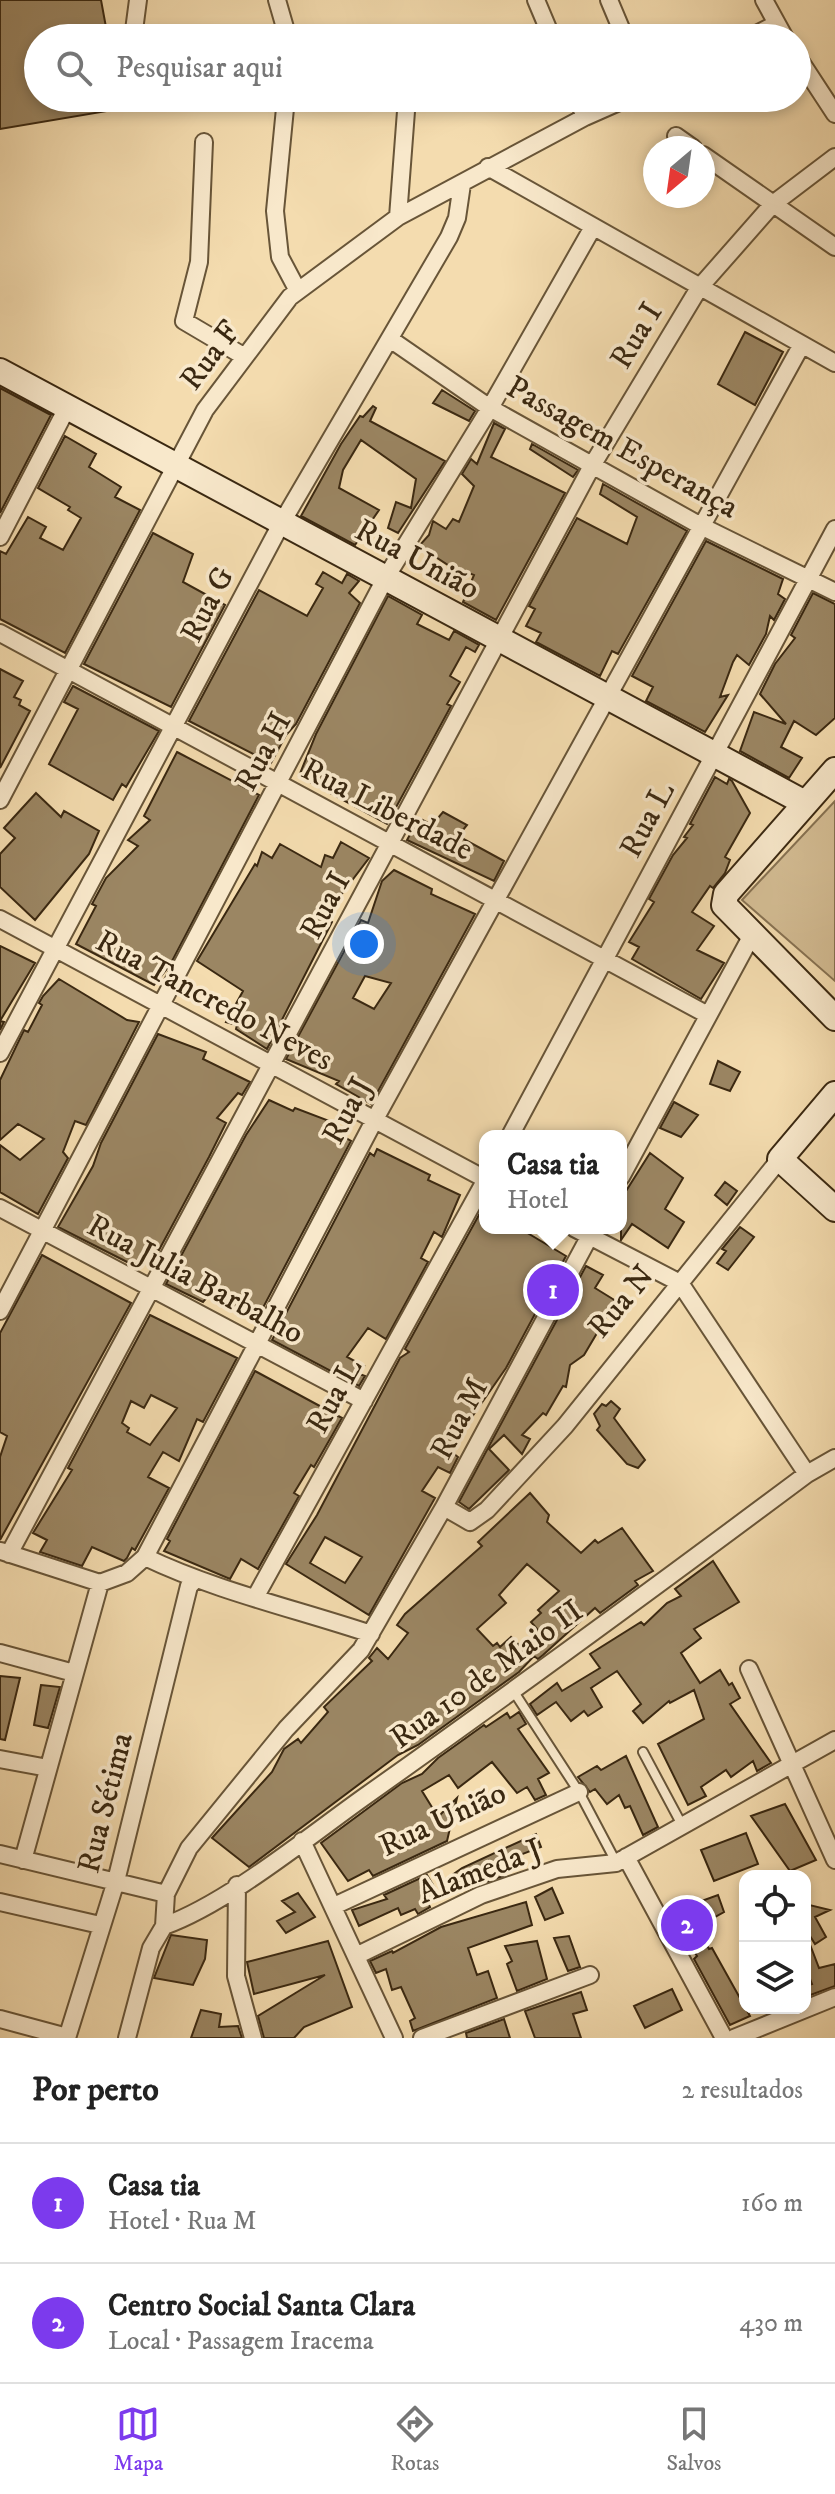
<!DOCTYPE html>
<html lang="pt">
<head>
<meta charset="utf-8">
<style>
	:root { --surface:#fff; --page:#f2f2f2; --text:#222; --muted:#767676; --line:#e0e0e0; --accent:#7c3aed }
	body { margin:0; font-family:"IM FELL DW Pica",serif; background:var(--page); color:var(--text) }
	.controls { position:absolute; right:24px; bottom:24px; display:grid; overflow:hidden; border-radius:16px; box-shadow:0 4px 12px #0003 }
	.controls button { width:72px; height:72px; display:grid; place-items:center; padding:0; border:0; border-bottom:2px solid var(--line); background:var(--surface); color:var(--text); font:40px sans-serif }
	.compass { position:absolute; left:643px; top:136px; width:72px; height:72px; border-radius:50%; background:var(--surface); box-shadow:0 4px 12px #0003; rotate:209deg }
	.you { position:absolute; left:364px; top:944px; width:28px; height:28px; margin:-20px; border:6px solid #fff; border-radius:50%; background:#1a73e8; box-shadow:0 0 0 12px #1a73e833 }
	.badge { display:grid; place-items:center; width:52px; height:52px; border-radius:50%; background:var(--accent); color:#fff; font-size:26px; font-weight:700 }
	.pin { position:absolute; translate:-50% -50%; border:4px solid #fff; box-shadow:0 2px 8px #0006 }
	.popup { position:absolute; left:479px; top:1130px; width:148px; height:104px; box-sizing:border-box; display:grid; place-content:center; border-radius:16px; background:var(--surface); filter:drop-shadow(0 2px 6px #0005); font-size:26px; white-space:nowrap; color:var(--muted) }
	.popup b { font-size:30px; color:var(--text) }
	.popup::after { content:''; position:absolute; left:50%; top:100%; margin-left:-16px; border:16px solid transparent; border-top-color:var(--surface) }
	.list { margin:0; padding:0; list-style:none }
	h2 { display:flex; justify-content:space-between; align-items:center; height:104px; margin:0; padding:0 32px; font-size:34px }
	h2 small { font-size:26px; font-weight:400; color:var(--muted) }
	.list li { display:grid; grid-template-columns:52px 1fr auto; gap:24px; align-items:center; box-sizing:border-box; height:120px; padding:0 32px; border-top:2px solid var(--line) }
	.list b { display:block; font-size:30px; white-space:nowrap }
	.list p { margin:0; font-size:26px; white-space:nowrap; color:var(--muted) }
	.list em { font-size:26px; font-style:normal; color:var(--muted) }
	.icon { flex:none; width:44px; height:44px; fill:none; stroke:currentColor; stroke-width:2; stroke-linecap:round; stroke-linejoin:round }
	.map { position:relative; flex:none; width:835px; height:2038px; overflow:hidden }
	.search { position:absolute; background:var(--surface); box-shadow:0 4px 12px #0003; left:24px; right:24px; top:24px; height:88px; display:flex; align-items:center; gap:20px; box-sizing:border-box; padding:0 28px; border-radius:44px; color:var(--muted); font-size:30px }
	.sheet { height:344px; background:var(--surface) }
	nav { display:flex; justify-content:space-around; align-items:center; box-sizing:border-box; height:112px; border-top:2px solid var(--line); background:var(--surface); font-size:22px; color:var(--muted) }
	nav a { display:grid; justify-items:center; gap:4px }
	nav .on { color:var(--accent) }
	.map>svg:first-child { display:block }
</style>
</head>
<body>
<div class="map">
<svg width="835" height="2038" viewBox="0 0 835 2038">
	<rect width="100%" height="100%" fill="#f4dcaf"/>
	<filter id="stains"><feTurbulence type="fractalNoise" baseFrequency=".0025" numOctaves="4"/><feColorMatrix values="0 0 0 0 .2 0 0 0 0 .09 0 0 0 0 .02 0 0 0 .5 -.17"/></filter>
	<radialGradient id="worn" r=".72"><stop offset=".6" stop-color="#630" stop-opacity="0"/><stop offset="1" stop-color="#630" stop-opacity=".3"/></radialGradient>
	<path fill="#d4bd94" stroke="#877252" stroke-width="2" d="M835 801V981L742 900Z"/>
	<path fill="#9b8663" stroke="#3a2811" stroke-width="2" fill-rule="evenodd" d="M0 0H101L108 38H38V98H118L119 109 0 129Z
		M745 332 783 352 755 405 718 384Z
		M0 388 51 415 0 513Z
		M442 390 475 411 469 421 433 403Z
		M373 406 376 408 370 421 445 461 398 533 388 528 396 502 411 508 416 479 361 440 343 470 339 488 379 510 355 545 301 516 341 444 360 416 363 417Z
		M494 423 505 429 491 457 565 493 496 620 463 602 474 575 448 565 419 546 429 535 433 521 446 529 453 519 459 522 474 486 462 474 471 459 477 464Z
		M65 436 96 454 89 467 121 487 115 497 140 510 65 653 0 619V551L6 554 28 517 46 527 40 538 63 550 81 518 68 510 70 507 38 488Z
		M532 444 578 470 573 477 530 449Z
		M603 484 687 531 618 654 612 651 600 676 536 642 541 633 526 626 535 609 529 606 577 518 627 544 637 517 600 494Z
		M153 533 193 554 183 582 225 605 171 707 84 664Z
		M706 541 783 579 778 594 785 599 774 620 770 616 766 634 749 665 737 655 733 662 720 697 728 695 705 732 646 701 653 687 632 676Z
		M323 572 342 583 347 574 359 581 349 593 360 603 296 724 286 735 271 763 189 721 259 590 307 616 323 588 316 584Z
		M813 593 835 604V718L816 735 794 721 781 747 802 758 789 778 740 751 754 712 786 724 760 694 775 664 795 638 791 635Z
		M388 596 422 615 417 624 449 640 454 631 479 645 475 652 466 647 450 676 460 682 447 704 451 706 387 824 299 776 316 734Z
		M0 669 23 681 14 697 21 700 19 705 30 711 0 768Z
		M73 686 159 731 126 787 122 784 113 800 49 764 78 709 64 702Z
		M177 752 259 795 170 965 154 985 76 944 96 906 92 904 106 878 138 846 128 840 150 820 144 816Z
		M715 777 727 784 729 779 732 781 750 813 725 857 730 860 725 873 713 888 710 886 692 912 714 926 697 950 724 963 701 999 632 959 639 947 629 942 654 902 649 899 673 855 687 838 684 837 693 825 690 824Z
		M36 793 61 817 64 811 99 831 89 854 35 920 0 887V854L15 838 4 828Z
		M443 812 467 825 458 836 504 861 494 881 407 840 419 818 432 825Z
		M341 842 369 858 325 916 332 922 267 1049 236 1029 237 1025 226 1022 243 991 197 961 255 864 257 866 262 852 272 858 280 844 321 867 325 855 333 858Z
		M394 870 432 889 431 894 475 914 371 1104 336 1084 339 1081 286 1059 361 920 368 923 382 881ZM365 976 391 983 374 1009 353 998Z
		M0 946 35 963 0 1021 4 1022 0 1030Z
		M59 979 127 1020 139 1022 86 1125 75 1121 63 1152 68 1158 38 1214 0 1192V1145L20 1160 44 1139 18 1124 0 1140V1080L24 1030 28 1032 42 1005 39 1003 43 996Z
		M158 1034 206 1052 203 1059 250 1082 242 1095 238 1093 217 1118 226 1123 209 1157 159 1250 149 1244 139 1268 58 1227 93 1166 101 1143Z
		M718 1061 740 1072 730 1091 710 1084Z
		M269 1100 293 1111 295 1108 332 1122 330 1129 351 1141 256 1321 209 1295 203 1302 166 1284 246 1135Z
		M674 1102 698 1115 681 1137 660 1128Z
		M377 1149 430 1175 428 1180 460 1195 442 1237 434 1232 421 1258 428 1262 386 1339 368 1328 347 1357 364 1366 357 1373 365 1376 359 1386 272 1340 370 1153 374 1156Z
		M650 1153 683 1178 665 1209 684 1222 668 1248 632 1224 621 1240V1199Z
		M725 1182 737 1191 727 1205 715 1195Z
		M485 1204V1228H519L566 1256 506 1368 449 1450 458 1457 450 1473 438 1467 422 1491 435 1498 369 1615 286 1564 317 1515 400 1358 409 1352 405 1349ZM325 1537 362 1557 345 1583 310 1563Z
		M740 1227 754 1237 728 1270 717 1263 726 1251 722 1249Z
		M42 1255 131 1303 0 1540V1457L7 1436 0 1432V1333Z
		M586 1266 603 1275 595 1288 616 1301 584 1355 570 1365 566 1387 563 1386 546 1415 543 1413 522 1435 530 1439 522 1454 504 1435 489 1449 509 1470 469 1509 459 1502Z
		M150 1315 237 1358 203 1422 197 1419 179 1461 163 1452 148 1477 169 1488 135 1550 132 1548 127 1558 124 1561 92 1547 82 1566 40 1552 47 1540 33 1533 72 1470 68 1468ZM151 1395 177 1408 150 1445 127 1432 129 1428 122 1423 131 1401 144 1408Z
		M255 1371 342 1418 314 1467 311 1465 294 1493 299 1496 258 1569 241 1559 230 1579 164 1551 170 1541 167 1539Z
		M611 1401 620 1409 614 1418 645 1460 638 1468 627 1464 597 1430 600 1426 594 1414 602 1404 606 1406Z
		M530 1493 549 1515 547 1522 581 1553 595 1540 598 1543 622 1528 653 1571 635 1581 638 1585 600 1613 595 1608 543 1655 538 1659 534 1656 519 1672 418 1745 398 1755 249 1867 212 1838 272 1772 284 1749 298 1739 301 1743 328 1712 324 1707 372 1661 369 1658 377 1648 388 1659 408 1633 397 1625 405 1614 482 1546 478 1542ZM527 1564 559 1591 538 1610 541 1613 531 1622 539 1631 520 1646 511 1637 500 1647 497 1643 493 1646 477 1629 506 1603 499 1595Z
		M713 1561 739 1602 694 1629 701 1638 681 1653 700 1683 720 1670 729 1685 732 1683 740 1698 730 1704 771 1763 757 1771 753 1761 731 1777 726 1770 701 1787 706 1796 688 1805 658 1744 704 1719 694 1690 670 1703 669 1701 643 1723 633 1711 641 1704 617 1671 591 1688 602 1707 588 1716 584 1711 571 1721 556 1702 537 1715 530 1704 557 1683 562 1691 600 1668 590 1654 641 1622 644 1625 667 1603 681 1596 675 1589Z
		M0 1676 20 1678 5 1740 0 1739Z
		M41 1685 60 1687 48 1728 34 1725Z
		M519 1712 526 1724 518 1729 549 1773 538 1779 546 1795 535 1800 527 1787 517 1793 492 1762 458 1788 449 1775 422 1791 438 1817 457 1798 447 1841 373 1876 369 1870 348 1881 321 1843 402 1783 422 1774 438 1758 484 1725 486 1727 507 1713 510 1718Z
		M626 1756 658 1827 643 1835 630 1806 625 1808 619 1795 607 1804 595 1789 590 1792 578 1777 597 1766 601 1770Z
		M785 1804 816 1860 790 1871 751 1816Z
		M746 1833 758 1864 714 1881 701 1850Z
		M536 1834 541 1847 496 1864 504 1876 485 1882 480 1875 442 1886 441 1883 462 1868Z
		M427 1875 438 1893 428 1903 430 1907 418 1914 415 1909 401 1915 398 1908 359 1926 352 1910 387 1899 384 1895Z
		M552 1888 563 1913 545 1920 535 1897Z
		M298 1893 315 1917 286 1933 277 1921 295 1912 282 1901Z
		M718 1895 724 1912 697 1927 709 1949 712 1948 750 2016 730 2025 694 1959 697 1956 668 1908 681 1900 685 1907Z
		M805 1896 809 1905 830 1910 815 1917 826 1937 815 1944 805 1928Z
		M526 1902 532 1925 468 1948 477 1975 488 1971 497 1998 413 2031 410 2021 415 2018 401 1987 392 1990 386 1969 376 1973 370 1961 392 1951 393 1953 441 1927Z
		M806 1934 819 1968 835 1964V1986L805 1997V1986L812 1984 805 1966Z
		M171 1935 207 1940 205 1959 193 1985 154 1978Z
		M569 1936 580 1967 568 1971 554 1938Z
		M328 1941 352 2007 304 2027 294 2038H264L258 2016 325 1975 254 1994 247 1962Z
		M537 1941 547 1979 517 1991 507 1964 512 1961 505 1946Z
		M672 1989 682 2010 645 2028 634 2006Z
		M581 1992 587 2010 573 2014 581 2038H535L525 2011Z
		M201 2010 221 2014 219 2027 238 2026 242 2038H191Z
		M504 2019 510 2038H467L466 2033Z"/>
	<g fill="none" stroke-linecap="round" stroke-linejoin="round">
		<defs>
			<path id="lane" d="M514 1692 579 1792 616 1862
				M643 1752 682 1825"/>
			<path id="street" d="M277 0 288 38
				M536 0 552 38
				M609 0 625 38
				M764 0 785 38
				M133 38 138 0
				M749 38 776 24
				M797 56 835 114
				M286 98 275 211 280 257 298 291
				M577 98 585 117
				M676 136 693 148
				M204 142 199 262 184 321 245 357
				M703 155 835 247
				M488 167 835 363
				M398 217 407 98
				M390 339 490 408 701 526 835 592
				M0 537 68 406
				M0 633 706 1014
				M0 800 205 410 290 297 398 217 585 117 628 98
				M0 919 485 1179
				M0 1053 281 524 449 237 457 218 462 184
				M510 1136 835 529
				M621 1177 752 935
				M0 1208 364 1401
				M574 1228 680 1283 807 1474
				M0 1311 385 579 490 408 593 227
				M444 1507 470 1522 487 1510 565 1426 780 1159
				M1 1551 100 1583 127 1573 145 1557 375 1119 801 346
				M9 1554 593 464 699 288 773 204 835 157
				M145 1557C216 1591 296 1609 371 1634
				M256 1596 485 1181
				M0 1653 74 1673
				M749 1669 835 1860
				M0 1759 48 1768
				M302 1841 394 2038
				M0 1854 166 1894
				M626 1857 724 2038
				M23 1860 100 1583
				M237 1885 236 1976 253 2038
				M0 1902 100 1925
				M334 1906 579 1792
				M164 1926C228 1903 309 1836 367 1795 515 1690 661 1583 807 1474L835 1458
				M358 1955 481 1895 557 1869 616 1863 835 1740
				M0 2019 67 2037
				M67 2038 116 1881 189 1586 194 1581
				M127 2038 151 1948 164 1926 166 1894 189 1848 286 1729 361 1650 444 1507 594 1228
				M422 2038 590 1975
				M734 2038 835 1997"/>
			<path id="secondary" d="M0 371 805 803
				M835 770 726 894 724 905 835 1018
				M835 1094 780 1159 835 1209"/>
		</defs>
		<use href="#lane" stroke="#685538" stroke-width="12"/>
		<use href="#street" stroke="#685538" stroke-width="20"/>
		<use href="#secondary" stroke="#3a2811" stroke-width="28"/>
		<use href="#lane" stroke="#f8e8cb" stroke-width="8"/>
		<use href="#street" stroke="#f8e8cb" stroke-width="16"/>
		<use href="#secondary" stroke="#f8e8cb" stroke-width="24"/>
	</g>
	<g text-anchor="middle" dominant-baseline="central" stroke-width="7" stroke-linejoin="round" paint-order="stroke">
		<g font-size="32" fill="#3a2811" stroke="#f8e8cb">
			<text transform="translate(637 336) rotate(-59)">Rua I</text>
			<text transform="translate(211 356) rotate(-53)">Rua F</text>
			<text transform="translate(622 448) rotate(29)">Passagem Esperança</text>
			<text transform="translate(417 560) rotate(28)">Rua União</text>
			<text transform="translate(208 605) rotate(-63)">Rua G</text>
			<text transform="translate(264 752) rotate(-62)">Rua H</text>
			<text transform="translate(387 810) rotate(27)">Rua Liberdade</text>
			<text transform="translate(648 820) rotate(-62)">Rua L</text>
			<text transform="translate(326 906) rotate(-62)">Rua I</text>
			<text transform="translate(214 1001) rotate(28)">Rua Tancredo Neves</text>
			<text transform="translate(348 1111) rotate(-62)">Rua J</text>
			<text transform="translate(195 1280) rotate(28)">Rua Julia Barbalho</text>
			<text transform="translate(622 1302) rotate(-50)">Rua N</text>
			<text transform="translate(335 1396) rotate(-61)">Rua L</text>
			<text transform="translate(460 1419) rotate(-62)">Rua M</text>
			<text transform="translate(487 1675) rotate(-36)">Rua 10 de Maio II</text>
			<text transform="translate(106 1803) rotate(-76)">Rua Sétima</text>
			<text transform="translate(443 1820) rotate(-25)">Rua União</text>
			<text transform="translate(480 1872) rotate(-21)">Alameda J</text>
		</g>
	</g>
	<rect width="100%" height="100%" filter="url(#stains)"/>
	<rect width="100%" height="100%" fill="url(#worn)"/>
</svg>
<div class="controls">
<button><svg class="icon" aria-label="locate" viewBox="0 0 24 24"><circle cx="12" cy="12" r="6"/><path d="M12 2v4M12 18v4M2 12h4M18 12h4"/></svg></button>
<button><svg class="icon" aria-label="layers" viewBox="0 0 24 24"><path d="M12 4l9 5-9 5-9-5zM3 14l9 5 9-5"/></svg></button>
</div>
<svg class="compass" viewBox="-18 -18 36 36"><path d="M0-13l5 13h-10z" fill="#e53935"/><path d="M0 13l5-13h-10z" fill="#767676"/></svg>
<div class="you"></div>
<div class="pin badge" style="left:553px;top:1290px">1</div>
<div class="popup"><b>Casa tia</b>Hotel</div>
<div class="pin badge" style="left:687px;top:1925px">2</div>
<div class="search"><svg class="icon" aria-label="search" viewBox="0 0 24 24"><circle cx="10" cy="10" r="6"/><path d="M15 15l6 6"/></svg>Pesquisar aqui</div>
</div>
<section class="sheet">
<h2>Por perto<small>2 resultados</small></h2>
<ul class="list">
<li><span class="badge">1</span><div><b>Casa tia</b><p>Hotel · Rua M</p></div><em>160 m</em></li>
<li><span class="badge">2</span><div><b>Centro Social Santa Clara</b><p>Local · Passagem Iracema</p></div><em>430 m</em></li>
</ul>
</section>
<nav>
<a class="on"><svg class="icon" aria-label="map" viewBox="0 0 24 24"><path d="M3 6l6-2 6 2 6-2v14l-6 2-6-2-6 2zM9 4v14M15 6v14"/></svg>Mapa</a>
<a><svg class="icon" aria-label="directions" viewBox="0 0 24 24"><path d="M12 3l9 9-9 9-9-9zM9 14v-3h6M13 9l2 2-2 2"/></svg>Rotas</a>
<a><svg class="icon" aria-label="saved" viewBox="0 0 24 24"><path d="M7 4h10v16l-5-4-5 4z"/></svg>Salvos</a>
</nav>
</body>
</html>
